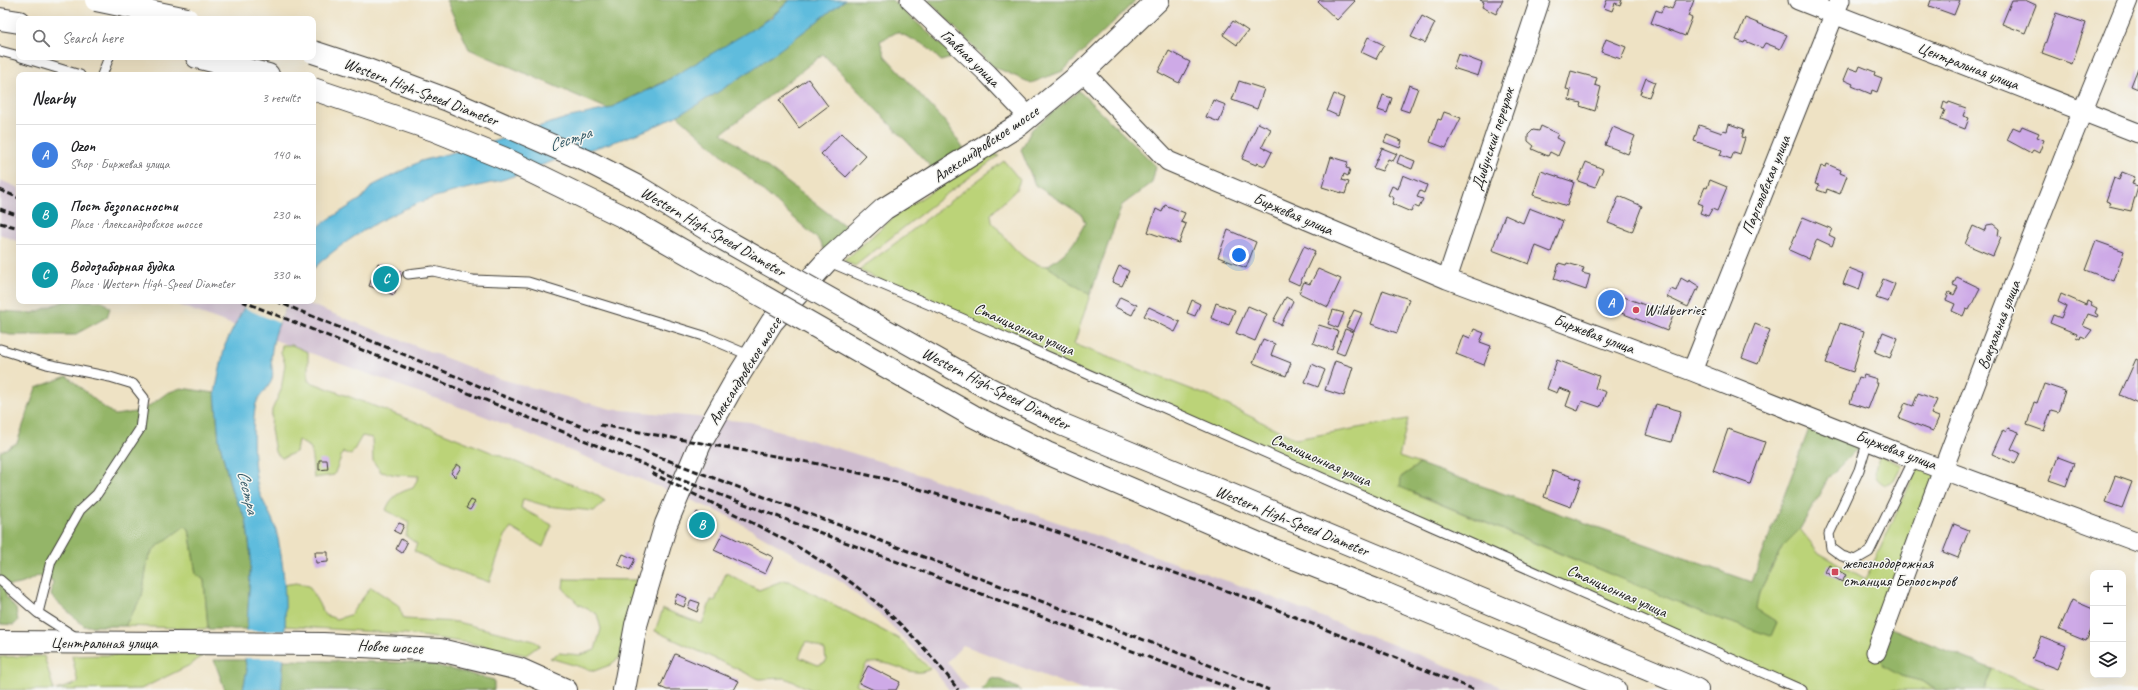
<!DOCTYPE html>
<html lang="en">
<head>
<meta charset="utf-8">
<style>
	:root { --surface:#fff; --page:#f6f6f6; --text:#202124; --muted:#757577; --line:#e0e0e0; --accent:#d1495b }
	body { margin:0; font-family:Caveat,sans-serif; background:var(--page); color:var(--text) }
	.controls { position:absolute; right:12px; bottom:12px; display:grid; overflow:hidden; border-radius:8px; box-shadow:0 4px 16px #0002 }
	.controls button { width:36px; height:36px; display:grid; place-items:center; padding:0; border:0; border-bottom:1px solid var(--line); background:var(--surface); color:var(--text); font:20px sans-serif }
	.you { position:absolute; left:1239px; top:255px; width:14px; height:14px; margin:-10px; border:3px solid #fff; border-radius:50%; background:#1a73e8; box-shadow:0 0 0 6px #1a73e833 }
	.badge { display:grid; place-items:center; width:26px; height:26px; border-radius:50%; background:var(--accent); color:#fff; font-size:13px; font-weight:700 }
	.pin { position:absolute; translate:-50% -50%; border:2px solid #fff; box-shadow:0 1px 4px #0006 }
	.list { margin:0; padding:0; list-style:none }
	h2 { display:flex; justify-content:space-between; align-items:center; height:52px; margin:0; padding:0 16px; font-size:17px }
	h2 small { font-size:13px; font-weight:400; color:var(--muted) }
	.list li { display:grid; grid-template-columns:26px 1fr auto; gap:12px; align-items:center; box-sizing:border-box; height:60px; padding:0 16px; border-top:1px solid var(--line) }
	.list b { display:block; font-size:15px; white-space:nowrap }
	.list p { margin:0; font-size:13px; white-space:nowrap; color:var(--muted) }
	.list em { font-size:13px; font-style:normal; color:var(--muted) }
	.icon { flex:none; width:22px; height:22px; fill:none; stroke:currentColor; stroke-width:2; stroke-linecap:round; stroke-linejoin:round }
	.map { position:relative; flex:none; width:2138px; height:690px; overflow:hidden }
	.search { position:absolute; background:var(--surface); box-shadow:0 4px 16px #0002; left:16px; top:16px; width:300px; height:44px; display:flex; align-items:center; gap:10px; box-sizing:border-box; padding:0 14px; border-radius:8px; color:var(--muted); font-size:15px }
	.panel { position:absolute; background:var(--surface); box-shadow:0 4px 16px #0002; left:16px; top:72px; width:300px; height:232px; border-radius:8px }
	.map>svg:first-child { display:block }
</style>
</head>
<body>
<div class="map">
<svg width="2138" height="690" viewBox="0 0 2138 690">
	<rect width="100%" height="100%" fill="#f6f6f2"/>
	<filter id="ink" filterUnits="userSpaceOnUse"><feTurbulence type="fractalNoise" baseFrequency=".025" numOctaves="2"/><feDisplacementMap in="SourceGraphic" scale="8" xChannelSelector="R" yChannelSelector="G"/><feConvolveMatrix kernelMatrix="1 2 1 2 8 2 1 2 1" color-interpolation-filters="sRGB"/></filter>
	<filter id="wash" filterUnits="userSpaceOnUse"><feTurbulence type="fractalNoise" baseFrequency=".012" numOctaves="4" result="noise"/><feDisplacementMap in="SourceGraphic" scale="16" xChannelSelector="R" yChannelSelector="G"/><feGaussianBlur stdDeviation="0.9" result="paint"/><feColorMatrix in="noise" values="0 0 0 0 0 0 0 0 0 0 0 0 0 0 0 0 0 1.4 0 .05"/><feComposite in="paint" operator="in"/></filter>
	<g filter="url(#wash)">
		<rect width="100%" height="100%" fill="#eee2c4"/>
		<path fill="#cfbdcf" d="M0 180 19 188V242L0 234Z
			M167 301H301L497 378 611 409 750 422 895 466 1256 591 1509 690H1082L963 645 947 662 969 690H949L934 670 885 619 843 583 726 515 672 492 484 416Z"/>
		<path fill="#bbd378" stroke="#6c784a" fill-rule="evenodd" d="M995 154 999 156 941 198 855 266 844 261 896 215 935 189Z
			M1004 161 1020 180 1016 190 991 214 992 222C1008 239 1022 265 1047 266L1090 295 1074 344 1211 397 1296 439 1408 419 1399 457 1420 464 1401 477 1413 493 1568 557 1771 635 1777 622 1755 610 1759 593 1782 547 1800 529 1819 553 1866 579 1917 469 1941 468 1886 626 1901 676 1921 681 1936 690H1802L956 316 859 270C908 235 955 196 1004 161Z
			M282 345H292L308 352V381L416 422 593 493 605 501 594 511 547 506 523 499 521 508 552 525 543 547 511 528 505 536 489 582 437 564 414 551 417 544 406 536 409 523 386 510C391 496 400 492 413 488L419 476 397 475 381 472 373 461 372 438 362 436 351 455 343 452 334 475 314 478 311 448 298 440 296 452 282 458 275 452 271 429 272 410 281 390 285 364 281 352Z
			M1880 456 1902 465 1894 481 1886 485C1871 479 1874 468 1880 456Z
			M185 525 189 529 196 574 204 580 208 629 125 626 142 596 148 559 154 549Z
			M726 573 759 590 784 580 791 582 899 639 930 669C914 678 899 665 883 663 878 662 872 663 867 663L856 684 867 690H812L785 678 759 679 655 631 663 609 702 624 711 600 715 601ZM806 641 825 650 826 662 818 665 799 657Z
			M564 579 637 580 629 610 620 657 610 665 594 671 550 658 559 653 580 655 595 650 601 629 597 614 578 604 563 588Z
			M296 583 309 586 325 615 337 619 350 615 371 587 398 605 404 619 457 622 534 641 540 645 526 655 469 643 406 634 285 626 283 585Z
			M206 652 192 664 141 689 56 690 78 683 72 656Z
			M44 656 54 690H0V657Z
			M1992 669 2044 690H1984Z"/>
		<path fill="#94b568" stroke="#586842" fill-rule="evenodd" d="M446 0H790C741 46 668 80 608 109L469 49Z
			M845 0H892L955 57 941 61 925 45 897 32 880 41 885 56 946 123 969 157 829 259 820 241 677 115 712 96ZM823 54 931 167 849 229 722 133Z
			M928 0H1136L1063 71 1031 83 992 66Z
			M1079 91 1156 166 1152 183 1122 205 1090 295 1047 266C1069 251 1073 246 1085 223L1082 215 1035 185 1021 150 1032 129Z
			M65 301H102L110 308 107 317 74 335H10L0 332V311L33 313Z
			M67 376 101 405 115 415 142 411 167 393 181 388 215 393 219 440 232 492 246 519 251 557 247 629H208L204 580 196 574 189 529 185 526 154 549 148 559 142 596 125 626H84L51 596 53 582C32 571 38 579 20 584 16 585 11 585 7 586L6 597 16 609 18 621 14 625 0 624V452L17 443 36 388Z
			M1813 418 1859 447 1829 477 1800 529 1782 547 1759 593 1756 609 1777 622 1771 636 1711 616 1400 487 1401 477 1420 464 1752 582Z
			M1886 626 1992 669 1984 690H1936L1921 681 1901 676 1883 666 1877 650Z
			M214 660H245L247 670 243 690H225Z
			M284 660 426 663 494 680V690H281Z
			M990 678 999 679 1021 690H982Z"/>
		<path fill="#5fbcdd" stroke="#3e6c7c" d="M790 0H845C785 46 720 98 651 128 621 141 590 149 559 159 541 165 523 173 505 179 482 186 458 190 435 197 391 212 347 237 313 269V232L323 223 361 199 372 186 421 161 495 141 566 118 608 109 661 84 771 18Z
			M247 301H289C279 322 273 335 271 358 271 365 274 373 272 379 271 386 258 396 256 404 251 425 253 475 260 494 265 506 273 518 276 530 289 582 286 638 281 690H243L247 670 245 660 251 557 246 519 232 492 219 440 215 393 225 345Z"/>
		<path fill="#eee2c4" d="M247 301H289L279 323 244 308Z
			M245 631H287L286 658H244Z"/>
		<g id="blocks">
			<path fill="#ceaae7" d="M1320 0H1354L1355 1 1337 20 1318 2Z
				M1480 0H1503L1496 14 1482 7 1484 2Z
				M1607 0H1622L1620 5 1615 3 1612 11 1604 8Z
				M1676 0H1694L1688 16 1692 18 1685 36 1651 23 1656 10 1661 12 1664 6 1672 9Z
				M1931 0H1960L1954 15 1929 6Z
				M2012 0H2025L2036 5 2025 33 2002 24Z
				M2056 13 2086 23 2072 64 2042 53Z
				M1422 16 1435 23 1425 43 1411 37Z
				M1745 18 1787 35 1780 49 1765 43 1762 48 1745 41 1744 43 1736 40Z
				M1233 21 1248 31 1237 45 1223 35Z
				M1368 37 1384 45 1376 59 1361 52Z
				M1606 39 1626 47 1621 59 1601 52Z
				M1169 51 1190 62 1179 83 1158 72Z
				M1458 54 1482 63 1478 76 1453 68Z
				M1860 66 1875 72 1874 75 1882 78 1877 92 1872 90 1871 94 1852 86 1853 84 1844 80 1849 68 1858 71Z
				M2138 68V89L2131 86Z
				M1571 71 1597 78 1595 85 1601 87 1595 111 1580 106 1581 103 1569 100 1571 90 1566 89Z
				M1646 78 1655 82 1649 97 1640 94Z
				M808 79 828 106 799 128 779 100Z
				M1239 81 1264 89 1257 109 1232 100Z
				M1409 85 1418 88 1409 112 1400 109Z
				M1334 94 1344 98 1338 116 1327 111Z
				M1383 95 1392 98 1387 113 1378 110Z
				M1213 100 1226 105 1219 122 1206 117Z
				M1944 102 1948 104 1949 102 1966 108 1963 116 1969 118 1965 129 1941 120 1945 110 1942 109Z
				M1444 112 1461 118 1446 148 1430 142 1438 119 1441 120Z
				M1258 123 1271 129 1262 147 1272 152 1265 166 1257 163 1256 165 1242 159Z
				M1729 124 1744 129 1742 137 1745 138 1740 154 1734 152 1731 159 1720 155 1722 150 1694 141 1699 125 1722 133 1723 130 1727 131Z
				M1541 126 1558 134 1556 138 1564 142 1558 156 1550 152 1548 156 1532 149 1534 146 1528 141V135L1533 130 1539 131Z
				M2022 126 2039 133 2037 137 2044 140 2039 153 2033 150 2031 153 2007 140 2013 127 2020 130Z
				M1613 127 1635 136 1628 154 1605 145Z
				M841 133 866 156 846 177 821 154Z
				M1387 135 1402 141 1400 148 1384 142Z
				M1382 148 1397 154 1393 161 1388 159 1382 171 1373 168Z
				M1400 155 1415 161 1412 169 1397 163Z
				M1331 157 1348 162 1346 168 1350 169 1348 176 1344 174 1342 180 1349 182 1345 194 1322 187Z
				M1586 162 1603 169 1595 187 1578 181Z
				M1827 164 1841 170 1840 173 1847 176 1840 194 1827 189 1826 193 1817 190 1819 185 1815 184 1821 166 1826 167Z
				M1541 171 1574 182 1567 206 1533 195Z
				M2122 172 2135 177 2132 184 2138 186 2131 211 2109 206 2111 203 2106 201 2114 178 2119 180Z
				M1403 175 1427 185 1424 193 1420 191 1417 197 1423 199 1419 208 1414 206 1411 212 1392 204 1394 198 1388 195 1392 186 1398 189Z
				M1710 180 1727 187 1717 211 1712 209 1708 216 1700 213 1703 205 1698 203 1705 187 1707 188Z
				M1619 196 1642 206 1632 232 1608 223Z
				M1165 205 1185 213 1181 222 1186 224 1179 243 1148 232 1156 209 1162 212Z
				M1529 208 1563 221 1551 252 1536 246 1529 264 1492 250 1505 215 1523 223Z
				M1803 217 1832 229 1829 235 1835 238 1832 246 1817 239 1809 259 1789 250Z
				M1993 224 1999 229 1998 236 2001 237 1993 256 1965 244 1973 226 1984 231 1987 225Z
				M1228 230 1256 242 1246 268 1218 257Z
				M2096 241 2124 251 2114 281 2085 270Z
				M1304 246 1315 251 1299 285 1288 280Z
				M378 263 403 272 394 295 369 286Z
				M1559 263 1566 265 1567 263 1584 268 1582 273 1590 275 1586 290 1554 279Z
				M1119 266 1129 271 1122 286 1112 282Z
				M1849 268 1864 274 1859 290 1843 284Z
				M1318 269 1341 279 1328 307 1299 293 1304 282 1310 284Z
				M1957 277 1980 288 1969 310 1966 309 1963 316 1952 311 1955 304 1946 300 1949 292 1954 295 1958 287 1953 285Z
				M1681 278 1688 282 1689 280 1700 287 1698 291 1696 290 1688 307 1667 297 1671 289 1676 291Z
				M1883 279 1895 284 1888 302 1876 298Z
				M1383 290 1409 299 1397 333 1371 324Z
				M1606 290 1673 316 1667 331 1601 305Z
				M2061 294 2086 305 2087 301 2092 303 2091 305 2097 308 2095 313 2098 315 2097 317 2088 314 2083 326 2092 330 2086 338 2081 336 2080 339 2076 337 2077 334 2050 323 2053 315 2061 318 2066 306 2058 302Z
				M1120 297 1137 305 1132 315 1115 307Z
				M1286 297 1293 301 1281 325 1273 321Z
				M1192 300 1200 304 1195 316 1187 313Z
				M1216 303 1235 310 1229 325 1211 318Z
				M1248 306 1267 314 1255 341 1236 333Z
				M1149 307 1180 322 1175 332 1144 316Z
				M1333 310 1344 313 1338 328 1328 324Z
				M1354 310 1362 313 1354 331 1346 327Z
				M1840 323 1864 331 1853 372 1826 363Z
				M1755 324 1770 330 1758 364 1742 358Z
				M1319 325 1338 331 1332 350 1313 343Z
				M1345 329 1353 332 1344 355 1336 352Z
				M1474 329 1484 333 1480 342 1491 346 1484 365 1456 354 1463 335 1470 338Z
				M1883 332 1898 338 1890 358 1875 352Z
				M1263 339 1275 344 1271 355 1291 363 1286 376 1253 363Z
				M2136 359 2138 360V403L2120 395Z
				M1557 360 1599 376 1595 388 1606 392 1600 407 1582 401 1578 411 1566 406 1571 392 1559 388 1557 393 1547 389Z
				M1335 361 1353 367 1344 396 1325 390Z
				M1312 364 1325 370 1318 387 1305 382Z
				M1864 375 1877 379 1875 383H1878L1868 409 1850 403 1859 377 1863 378Z
				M2044 384 2065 391 2058 412 2051 410 2044 431 2027 425 2034 402 2037 403Z
				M1918 393 1937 400 1931 414 1939 417 1933 431 1899 418 1905 403 1913 406Z
				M1656 404 1681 411 1671 442 1646 435Z
				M2008 428 2019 432 2011 449 2020 453 2015 464 1992 454 2003 430 2006 432Z
				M1728 429 1765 442 1750 484 1713 471Z
				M2058 457 2074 463 2066 486 2049 480Z
				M319 460H327L328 469 319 470Z
				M457 464 461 467 455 477 451 473Z
				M1553 470 1581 480 1571 507 1544 497Z
				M2115 476 2132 482 2122 508 2105 502Z
				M471 500 475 502 470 510 466 508Z
				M697 512 715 521 707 537 689 529Z
				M399 523 404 525 400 534 394 531Z
				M1954 524 1969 530 1958 558 1943 552Z
				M723 533 773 557 765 574 714 550Z
				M401 539 407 543 402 553 396 549Z
				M315 552H328V562L316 563Z
				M623 554 635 559 630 570 618 565Z
				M1829 565 1846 575 1842 582 1825 572Z
				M677 594 687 598 684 607 674 603Z
				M691 600 700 603 697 612 688 608Z
				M2072 600 2093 609V626L2086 641 2059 630Z
				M2041 636 2066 646 2057 669 2032 659Z
				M675 654 739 681 734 690H667L660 687Z
				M868 666 900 682 896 690H874L859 683Z"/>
		</g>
	</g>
	<g filter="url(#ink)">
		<use href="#blocks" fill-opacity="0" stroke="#3c3a35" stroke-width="1"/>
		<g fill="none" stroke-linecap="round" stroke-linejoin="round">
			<defs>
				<path id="lane" d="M0 51 19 56
					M21 57 80 75
					M102 75 109 57
					M827 261 961 318 1802 690
					M408 274 433 271 473 280 528 282 704 336 751 356
					M0 349 47 364 110 377 133 384 144 398 140 429 97 494 80 510 51 561 38 613
					M1868 440 1859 470 1829 534 1831 548 1842 556 1855 560 1869 552 1914 459
					M0 580 38 613 77 638"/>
				<path id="street" d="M910 0 988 74 1029 117
					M1798 0 2138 133
					M1083 72 1168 161 1447 279 1692 371 1914 459 2138 542
					M1447 279 1540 0
					M1692 371 1840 0
					M1876 652C1955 433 2039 215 2128 0"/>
				<path id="secondary" d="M0 642 323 644 440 650 519 669 566 690
					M624 690 636 625 666 524 700 444 739 375 772 322 827 261 884 209 1019 125 1083 72 1158 0"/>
				<path id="highway" d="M0 19 19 22
					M197 57 268 75
					M1397 564 1697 690
					M1386 594 1615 690"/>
			</defs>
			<use href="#lane" stroke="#3c3a35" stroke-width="11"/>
			<use href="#street" stroke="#3c3a35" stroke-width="21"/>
			<use href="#secondary" stroke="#3c3a35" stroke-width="24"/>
			<use href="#highway" stroke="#3c3a35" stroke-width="24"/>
			<use href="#lane" stroke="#fff" stroke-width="9"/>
			<use href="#street" stroke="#fff" stroke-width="19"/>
			<use href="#secondary" stroke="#fff" stroke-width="22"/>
			<use href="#highway" stroke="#fff" stroke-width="22"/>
			<path stroke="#1c1c1c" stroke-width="3" stroke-dasharray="6 3" stroke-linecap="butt" d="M0 190 19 198
				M0 209 19 216
				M0 223 19 228
				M242 301 684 481 1235 690
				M276 301 498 394 698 472 1192 658 1269 690
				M600 425 814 463 886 479 1022 520 1253 600 1475 690
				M652 473C692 494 734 513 774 534 844 570 912 626 958 690"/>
			<defs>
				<path id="highway-bridge" d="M96 0 187 19
					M313 52 365 69 448 100 587 161 638 187 725 240 988 388 1061 424 1397 564
					M313 89 434 130 503 158 622 216 973 416 1047 453 1271 549 1386 594"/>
			</defs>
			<use href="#highway-bridge" stroke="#3c3a35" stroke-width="24" stroke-linecap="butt"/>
			<use href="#highway-bridge" stroke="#fff" stroke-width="22"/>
		</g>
	</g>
	<g fill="#d1495b" stroke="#f6f6f2" stroke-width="1.5">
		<circle cx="1636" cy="310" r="4"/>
		<rect x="1831" y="568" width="8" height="8" rx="2"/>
	</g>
	<g text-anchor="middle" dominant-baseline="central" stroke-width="3" stroke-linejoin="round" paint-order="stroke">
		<g font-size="16" fill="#1c1c1c" stroke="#f6f6f2">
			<text transform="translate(970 58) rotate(44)">Главная улица</text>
			<text transform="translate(1968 66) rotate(21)">Центральная улица</text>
			<text transform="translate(421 92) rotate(21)">Western High-Speed Diameter</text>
			<text transform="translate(1493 139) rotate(-72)">Дибунский переулок</text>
			<text transform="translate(986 144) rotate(-34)">Александровское шоссе</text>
			<text transform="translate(1766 185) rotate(-68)">Парголовская улица</text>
			<text transform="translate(1293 214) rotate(23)">Биржевая улица</text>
			<text transform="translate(713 232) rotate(30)">Western High-Speed Diameter</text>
			<text transform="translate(1999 325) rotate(-69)">Вокзальная улица</text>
			<text transform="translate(1024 329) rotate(24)">Станционная улица</text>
			<text transform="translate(1594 334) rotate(21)">Биржевая улица</text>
			<text transform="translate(745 371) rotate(-58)">Александровское шоссе</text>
			<text transform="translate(996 389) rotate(27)">Western High-Speed Diameter</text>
			<text transform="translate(1896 450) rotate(21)">Биржевая улица</text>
			<text transform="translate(1321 460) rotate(24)">Станционная улица</text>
			<text transform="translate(1292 521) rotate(22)">Western High-Speed Diameter</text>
			<text transform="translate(1617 591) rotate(24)">Станционная улица</text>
			<text x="104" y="643">Центральная улица</text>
			<text transform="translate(390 647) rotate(3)">Новое шоссе</text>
		</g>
		<g font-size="16" fill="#1c1c1c" stroke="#f6f6f2" text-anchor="start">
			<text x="1644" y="310">Wildberries</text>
			<text x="1843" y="563">железнодорожная<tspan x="1843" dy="18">станция Белоостров</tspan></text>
		</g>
		<g font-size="17" font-style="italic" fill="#375c69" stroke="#f6f6f2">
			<text transform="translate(570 139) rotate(-19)">Сестра</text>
			<text transform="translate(248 492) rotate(77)">Сестра</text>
		</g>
	</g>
</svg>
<div class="controls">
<button>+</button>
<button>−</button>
<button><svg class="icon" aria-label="layers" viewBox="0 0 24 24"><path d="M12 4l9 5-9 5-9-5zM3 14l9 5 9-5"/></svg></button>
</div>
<div class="you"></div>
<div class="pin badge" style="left:1611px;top:303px;background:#3f7fe0">A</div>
<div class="pin badge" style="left:702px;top:525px;background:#0f9aa8">B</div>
<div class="pin badge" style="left:386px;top:279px;background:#0f9aa8">C</div>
<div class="search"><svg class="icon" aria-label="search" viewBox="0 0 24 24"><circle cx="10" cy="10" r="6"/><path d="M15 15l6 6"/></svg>Search here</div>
<section class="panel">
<h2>Nearby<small>3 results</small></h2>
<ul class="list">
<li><span class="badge" style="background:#3f7fe0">A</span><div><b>Ozon</b><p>Shop · Биржевая улица</p></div><em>140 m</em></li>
<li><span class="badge" style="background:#0f9aa8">B</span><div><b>Пост безопасности</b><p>Place · Александровское шоссе</p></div><em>230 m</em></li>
<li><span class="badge" style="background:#0f9aa8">C</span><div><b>Водозаборная будка</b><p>Place · Western High-Speed Diameter</p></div><em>330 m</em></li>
</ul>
</section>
</div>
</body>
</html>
